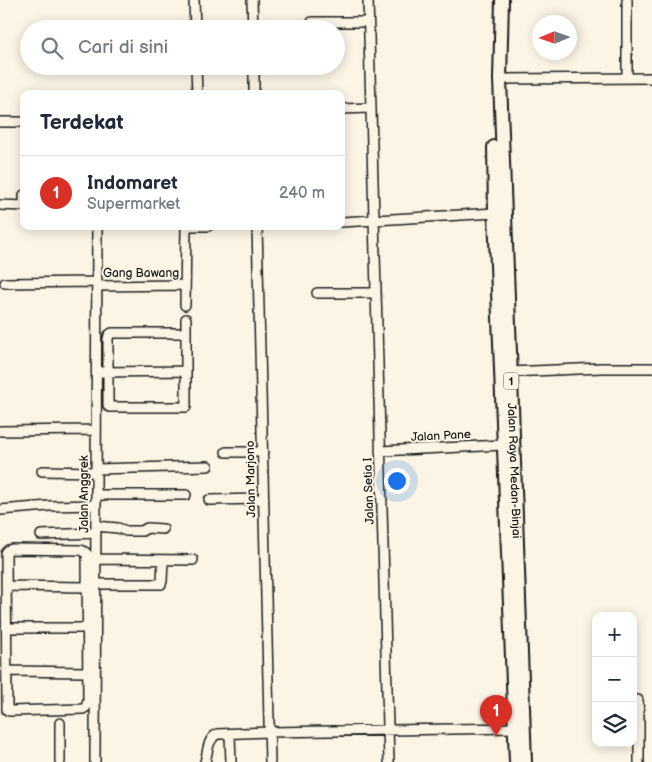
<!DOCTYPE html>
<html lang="id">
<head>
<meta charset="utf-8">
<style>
	:root { --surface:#fff; --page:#f6f6f7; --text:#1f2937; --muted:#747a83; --line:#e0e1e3; --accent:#d93025 }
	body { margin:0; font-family:"Balsamiq Sans",sans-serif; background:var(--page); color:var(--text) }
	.controls { position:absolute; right:15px; bottom:15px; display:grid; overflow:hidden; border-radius:10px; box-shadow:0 2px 12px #0003 }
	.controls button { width:45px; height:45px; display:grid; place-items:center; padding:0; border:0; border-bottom:1px solid var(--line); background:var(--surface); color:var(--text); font:25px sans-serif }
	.compass { position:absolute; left:532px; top:15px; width:45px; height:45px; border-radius:50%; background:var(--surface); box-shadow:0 2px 12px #0003; rotate:268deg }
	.you { position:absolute; left:396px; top:480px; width:18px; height:18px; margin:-12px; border:4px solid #fff; border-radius:50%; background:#1a73e8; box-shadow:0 0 0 8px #1a73e833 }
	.badge { display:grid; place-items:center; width:32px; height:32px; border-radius:50%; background:var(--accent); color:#fff; font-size:16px; font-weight:700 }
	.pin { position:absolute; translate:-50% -41px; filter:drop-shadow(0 1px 2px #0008) }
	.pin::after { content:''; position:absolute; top:26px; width:18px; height:15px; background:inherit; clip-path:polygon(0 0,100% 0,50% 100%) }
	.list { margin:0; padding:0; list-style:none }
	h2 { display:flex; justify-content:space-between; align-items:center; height:65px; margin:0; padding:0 20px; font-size:21px }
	h2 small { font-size:16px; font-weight:400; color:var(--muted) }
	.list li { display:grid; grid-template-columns:32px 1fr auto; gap:15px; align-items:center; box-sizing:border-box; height:75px; padding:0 20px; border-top:1px solid var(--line) }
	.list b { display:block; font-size:19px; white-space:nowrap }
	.list p { margin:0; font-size:16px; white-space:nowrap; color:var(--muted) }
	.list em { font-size:16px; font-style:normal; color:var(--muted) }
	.icon { flex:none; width:28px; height:28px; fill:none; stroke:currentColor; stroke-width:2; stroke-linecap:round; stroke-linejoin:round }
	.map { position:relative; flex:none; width:652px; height:762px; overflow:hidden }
	.search { position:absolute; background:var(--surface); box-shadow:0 2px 12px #0003; left:20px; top:20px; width:325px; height:55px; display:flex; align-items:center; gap:12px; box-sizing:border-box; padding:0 18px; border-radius:28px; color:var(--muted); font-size:19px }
	.panel { position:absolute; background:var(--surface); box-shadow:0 2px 12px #0003; left:20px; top:90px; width:325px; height:140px; border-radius:10px }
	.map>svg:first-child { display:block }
</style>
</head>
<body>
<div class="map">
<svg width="652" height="762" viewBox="0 0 652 762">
	<rect width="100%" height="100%" fill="#fcf5e5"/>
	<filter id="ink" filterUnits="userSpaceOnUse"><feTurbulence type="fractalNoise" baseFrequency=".02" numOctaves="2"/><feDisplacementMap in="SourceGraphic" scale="10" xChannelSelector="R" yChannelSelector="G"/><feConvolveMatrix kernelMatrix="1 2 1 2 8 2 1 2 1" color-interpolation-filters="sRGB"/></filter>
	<g filter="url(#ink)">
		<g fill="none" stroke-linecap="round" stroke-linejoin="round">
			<defs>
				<path id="minor" d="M194 0 195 29
					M252 0 253 29
					M368 0 389 762
					M627 0V78
					M312 22H368
					M196 66 197 94
					M254 66V94
					M500 79 652 78
					M341 109 370 108
					M0 122H24
					M0 205 24 206
					M24 206V195
					M341 222 495 213
					M186 226H208
					M257 226 270 762
					M5 283 96 282
					M97 286 185 285
					M317 293H375
					M185 305 186 227
					M186 333H112L109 335 108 339V405L109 407H186V319
					M102 372 186 371
					M510 372 601 368H652
					M0 431 96 430
					M380 451 503 445
					M226 452H263
					M96 469 208 466
					M42 471 96 472
					M96 495H186
					M209 500 264 499
					M0 510 49 506 96 505
					M96 526 118 528 126 531H142L147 528 163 529
					M41 535 96 533
					M12 549 81 550 85 552 87 554 88 701 86 707 83 709 9 711 7 710 6 553 8 550Z
					M96 559 193 560
					M96 584H161L162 581 163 560
					M6 586 87 587
					M6 628H91
					M7 671 88 672
					M638 700 639 718V762
					M60 723V762
					M230 735 231 762
					M95 762 97 226
					M205 762C208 752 207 740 217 734L270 732 514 728"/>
				<g id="highway">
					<path id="s1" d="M502 0 500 79 525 762"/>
					<path d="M494 147 495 213 516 762"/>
				</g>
			</defs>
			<use href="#minor" stroke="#1c1c1c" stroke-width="12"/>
			<use href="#highway" stroke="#1c1c1c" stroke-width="16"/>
			<use href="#minor" stroke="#fcf5e5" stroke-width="9"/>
			<use href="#highway" stroke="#fcf5e5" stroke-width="12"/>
		</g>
	</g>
	<g text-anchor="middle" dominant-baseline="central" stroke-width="4" stroke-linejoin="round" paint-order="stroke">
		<rect fill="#fcf5e5" stroke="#5f5d58" stroke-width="1" x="503.5" y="372.5" width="15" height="17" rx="4"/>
		<g font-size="11" font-weight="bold" fill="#1c1c1c">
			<text x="511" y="381">1</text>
		</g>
		<g font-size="12" fill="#1c1c1c" stroke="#fcf5e5">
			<text x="141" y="273">Gang Bawang</text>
			<text transform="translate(441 436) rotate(-3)">Jalan Pane</text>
			<text stroke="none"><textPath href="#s1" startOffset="471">Jalan Raya Medan-Binjai</textPath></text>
			<text transform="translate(251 479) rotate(-91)">Jalan Marjono</text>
			<text transform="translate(369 491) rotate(-92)">Jalan Setia I</text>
			<text transform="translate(84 494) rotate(-90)">Jalan Anggrek</text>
		</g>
	</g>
</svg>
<div class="controls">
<button>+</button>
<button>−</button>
<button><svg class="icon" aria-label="layers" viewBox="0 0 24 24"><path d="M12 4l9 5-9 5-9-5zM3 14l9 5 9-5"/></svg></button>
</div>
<svg class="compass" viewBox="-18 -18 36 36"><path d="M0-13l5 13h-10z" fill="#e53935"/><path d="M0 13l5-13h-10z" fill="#747a83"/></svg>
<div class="you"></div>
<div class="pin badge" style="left:496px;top:736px">1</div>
<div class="search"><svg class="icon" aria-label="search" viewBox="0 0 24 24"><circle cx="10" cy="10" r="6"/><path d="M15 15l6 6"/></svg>Cari di sini</div>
<section class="panel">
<h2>Terdekat<small></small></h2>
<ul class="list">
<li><span class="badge">1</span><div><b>Indomaret</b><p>Supermarket</p></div><em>240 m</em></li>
</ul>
</section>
</div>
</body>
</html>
